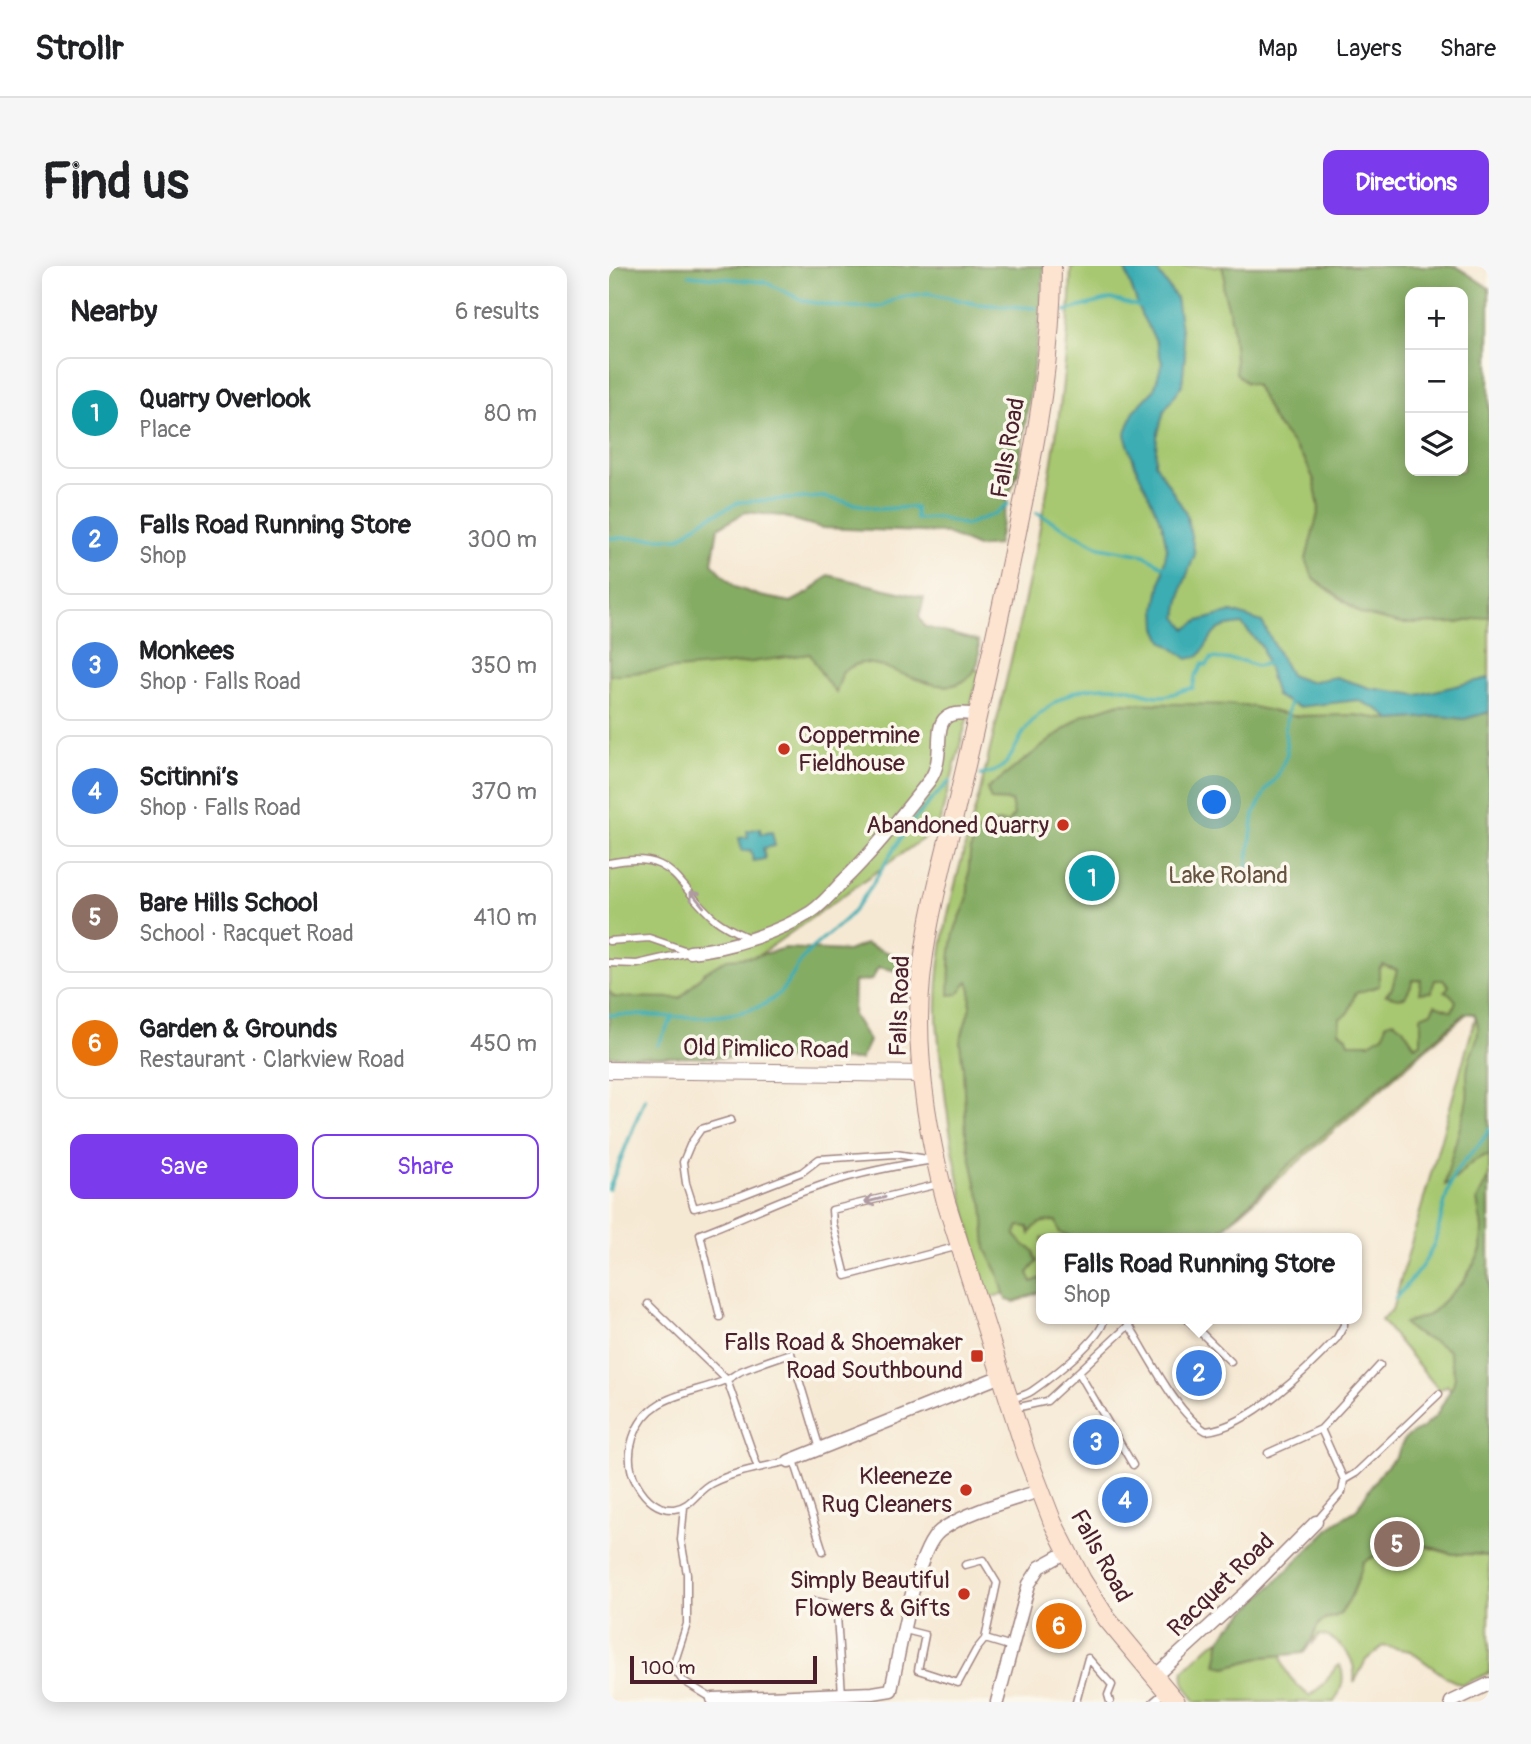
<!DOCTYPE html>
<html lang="en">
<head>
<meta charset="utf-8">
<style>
	:root { --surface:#fff; --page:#f6f6f6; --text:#202124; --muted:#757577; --line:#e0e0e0; --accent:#7c3aed }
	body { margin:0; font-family:Pangolin,sans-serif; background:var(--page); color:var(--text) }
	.controls { position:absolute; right:21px; top:21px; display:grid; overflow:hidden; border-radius:14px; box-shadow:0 4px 18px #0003 }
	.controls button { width:63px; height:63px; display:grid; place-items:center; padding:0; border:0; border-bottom:2px solid var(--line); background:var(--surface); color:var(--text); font:35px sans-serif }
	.scale { position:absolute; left:21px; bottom:18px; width:187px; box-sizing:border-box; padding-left:7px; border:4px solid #4a1f2b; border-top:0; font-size:19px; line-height:24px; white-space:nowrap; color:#4a1f2b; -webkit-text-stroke:5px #fbf7ec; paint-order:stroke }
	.you { position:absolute; left:606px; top:537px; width:24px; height:24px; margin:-18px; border:5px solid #fff; border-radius:50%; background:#1a73e8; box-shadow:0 0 0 10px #1a73e833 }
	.badge { display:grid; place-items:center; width:46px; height:46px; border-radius:50%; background:var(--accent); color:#fff; font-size:23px; font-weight:700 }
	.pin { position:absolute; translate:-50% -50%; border:4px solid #fff; box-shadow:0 2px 7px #0006 }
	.popup { position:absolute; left:427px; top:967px; width:326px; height:91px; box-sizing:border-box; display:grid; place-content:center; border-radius:14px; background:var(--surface); filter:drop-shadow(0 2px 5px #0005); font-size:23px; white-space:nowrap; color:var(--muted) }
	.popup b { font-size:26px; color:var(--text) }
	.popup::after { content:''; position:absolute; left:50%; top:100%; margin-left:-14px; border:14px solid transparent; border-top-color:var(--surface) }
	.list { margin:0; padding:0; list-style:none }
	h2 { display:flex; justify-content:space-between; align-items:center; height:91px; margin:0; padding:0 28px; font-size:30px }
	h2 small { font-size:23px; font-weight:400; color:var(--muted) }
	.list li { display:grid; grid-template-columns:46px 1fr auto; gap:21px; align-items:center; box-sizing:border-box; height:112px; margin:0 14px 14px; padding:0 14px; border:2px solid var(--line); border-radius:14px }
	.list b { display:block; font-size:26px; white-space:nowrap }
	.list p { margin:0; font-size:23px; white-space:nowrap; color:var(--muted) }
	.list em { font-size:23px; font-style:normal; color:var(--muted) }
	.actions { display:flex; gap:14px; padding:21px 28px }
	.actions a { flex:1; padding:16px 0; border:2px solid var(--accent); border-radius:14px; text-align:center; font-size:24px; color:var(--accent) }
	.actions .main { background:var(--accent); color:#fff }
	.icon { flex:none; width:38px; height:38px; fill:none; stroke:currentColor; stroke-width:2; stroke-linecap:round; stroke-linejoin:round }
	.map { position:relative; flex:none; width:880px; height:1436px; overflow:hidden; border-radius:14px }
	header { display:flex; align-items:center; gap:42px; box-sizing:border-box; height:98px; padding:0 35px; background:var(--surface); border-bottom:2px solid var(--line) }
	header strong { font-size:33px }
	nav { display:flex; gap:38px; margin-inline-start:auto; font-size:24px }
	.intro { display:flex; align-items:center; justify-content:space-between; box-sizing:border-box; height:168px; padding:0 42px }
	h1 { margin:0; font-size:49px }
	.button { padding:18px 32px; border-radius:14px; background:var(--accent); color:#fff; font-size:24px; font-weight:700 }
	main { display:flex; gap:42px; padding:0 42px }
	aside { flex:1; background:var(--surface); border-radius:14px; box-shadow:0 4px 18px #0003 }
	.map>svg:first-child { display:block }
</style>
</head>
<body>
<header>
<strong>Strollr</strong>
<nav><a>Map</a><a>Layers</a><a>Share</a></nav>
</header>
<div class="intro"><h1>Find us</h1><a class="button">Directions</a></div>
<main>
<aside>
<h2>Nearby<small>6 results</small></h2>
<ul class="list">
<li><span class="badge" style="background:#0f9aa8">1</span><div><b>Quarry Overlook</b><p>Place</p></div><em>80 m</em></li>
<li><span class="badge" style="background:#3f7fe0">2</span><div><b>Falls Road Running Store</b><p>Shop</p></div><em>300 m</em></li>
<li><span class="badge" style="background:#3f7fe0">3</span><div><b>Monkees</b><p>Shop · Falls Road</p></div><em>350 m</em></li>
<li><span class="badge" style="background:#3f7fe0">4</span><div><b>Scitinni’s</b><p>Shop · Falls Road</p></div><em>370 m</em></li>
<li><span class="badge" style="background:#8d6e63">5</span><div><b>Bare Hills School</b><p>School · Racquet Road</p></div><em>410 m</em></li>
<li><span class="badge" style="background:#e8710a">6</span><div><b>Garden &amp; Grounds</b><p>Restaurant · Clarkview Road</p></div><em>450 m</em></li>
</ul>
<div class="actions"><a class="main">Save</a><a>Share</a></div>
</aside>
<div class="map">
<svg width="880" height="1436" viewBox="0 0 880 1436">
	<rect width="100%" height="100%" fill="#fbf7ec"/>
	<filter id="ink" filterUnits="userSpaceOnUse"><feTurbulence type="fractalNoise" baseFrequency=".0143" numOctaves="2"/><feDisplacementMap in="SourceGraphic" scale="14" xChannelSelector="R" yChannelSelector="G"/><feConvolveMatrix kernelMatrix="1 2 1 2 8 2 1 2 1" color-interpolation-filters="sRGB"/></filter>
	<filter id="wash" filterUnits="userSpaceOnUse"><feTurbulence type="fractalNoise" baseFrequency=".00686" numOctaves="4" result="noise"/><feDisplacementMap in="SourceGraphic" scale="28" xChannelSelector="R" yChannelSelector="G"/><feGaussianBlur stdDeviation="1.57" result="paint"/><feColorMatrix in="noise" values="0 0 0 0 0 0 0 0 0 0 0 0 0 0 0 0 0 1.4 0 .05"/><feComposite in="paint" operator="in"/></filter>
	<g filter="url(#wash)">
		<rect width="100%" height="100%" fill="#f6e9d4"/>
		<path fill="#a7c871" stroke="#78744e" stroke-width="2" d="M462 0H749L801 205H854L880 72V1178L838 1119 830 1124 772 1054 783 1044 871 736 621 956 571 972H433L432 1016 380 1032C357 957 342 889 334 810 331 786 327 761 328 737 329 660 357 584 375 509 414 342 459 172 462 0Z
			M0 301 371 405 329 562 146 692 67 737 0 734Z
			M802 1278C818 1279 831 1287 846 1288 858 1289 869 1287 880 1291V1407L853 1419 838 1412 801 1385 774 1380 757 1394 745 1417C745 1411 746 1404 744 1399 741 1386 724 1369 710 1369L704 1377C708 1344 723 1360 735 1343 742 1333 752 1308 754 1296L784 1280Z
			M612 1373 609 1382 617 1401 654 1391 673 1389C674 1408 686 1417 700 1430L715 1418 727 1401 731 1399C737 1413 732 1425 725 1436H587C580 1427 572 1416 575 1404L600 1380Z"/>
		<path fill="#85ac63" stroke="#686647" stroke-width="2" fill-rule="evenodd" d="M0 0H435L430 62 409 207 400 228 388 279 368 281 336 267 213 262 172 250 137 246 109 262 103 297 126 321 151 330 182 336 201 326 219 309 315 332 310 351 316 361 369 375C371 388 371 400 361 410 335 438 285 397 254 397 247 397 241 402 234 405L227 427 215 412 201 388 135 397 0 409Z
			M613 0H847L880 22V350L849 357 792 358 752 348 704 312 697 293 710 243 705 214 696 194 664 154 647 119 636 116 627 107 623 56 614 22 616 12ZM854 26V205H801V26Z
			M511 437 636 439 684 450 746 449 782 454 832 450 855 453 880 446V891L879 889C859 893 853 912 836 919 841 890 852 863 858 833 860 823 856 811 859 800 862 781 876 769 865 748L856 747 673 905 605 972H465L450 966 447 955C434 955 427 956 421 968L419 961 410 960 406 969 415 979 424 984 428 996 419 1007 423 1016 432 1012V1025L406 1036 397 1034 389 1007 377 983 374 939 368 922 357 870 354 802 351 776 361 741 362 724 359 715 349 728 340 729C341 707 340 685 346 664 349 654 355 644 358 634 361 616 356 573 373 561 380 556 391 556 399 556L405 549 402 535 382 534 378 523 474 449ZM774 699 788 704 783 722 777 729 789 732 796 731 802 720 803 714H812L810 727 822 726 826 714H835L840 720 836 725 841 728 847 735 843 745 826 739 822 746 812 750V777L806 780 794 762 785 755 777 757 775 768 760 777H740L738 771 730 765 731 752C743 748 741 737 747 727L770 720V703Z
			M256 678 304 696 297 707 269 701 263 714 245 716 244 749 260 775 251 794 0 790V725L5 731 71 732 95 707 118 693 143 691 176 682 239 685Z
			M880 910V1291L870 1288H844L819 1280 802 1278 784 1281 754 1296C752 1308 739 1343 728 1349 723 1352 717 1351 713 1355 702 1364 705 1377 694 1387L654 1391 617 1401 607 1399 612 1373 617 1365 726 1257 747 1244 769 1210 788 1189 796 1172 813 1162 827 1150 844 1119 846 1111 840 1085C826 1072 805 1072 795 1057L820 1049 854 1016 868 992 872 984 873 962 868 934Z"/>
		<path fill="#3badb3" stroke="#42666f" stroke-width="2" d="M515 0H545L567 32 576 89 573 119 555 145 548 171 546 197 577 247 586 288 573 322 568 351 577 363 590 355 623 346 653 356 681 409 700 416 727 411 761 422 809 429 880 412V446L855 453 832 450 782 454 770 444 749 434 689 441 667 430 653 381 633 358C601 361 607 367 590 390L579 393 554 375 548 362 547 342 558 282 553 258 526 199 516 169 525 145 545 124 553 97 547 75 532 48Z
			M151 562 152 568 163 566 166 580 154 582 156 593 144 595 142 584 133 585 130 572 139 571 138 565Z"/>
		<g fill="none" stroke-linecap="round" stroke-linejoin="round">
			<path stroke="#3badb3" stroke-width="3.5" d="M80 9 156 16 195 35 232 41H270L291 31 320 27 367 38 427 42
				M456 45 502 33 532 41
				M428 247 491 281 535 289 559 303
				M0 272H70L96 253 131 236 214 231 270 243 306 241 307 253 329 252 357 259 387 247 399 238
				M372 509C407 503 401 481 421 458 430 447 446 435 459 429 476 420 498 420 517 422 529 424 540 431 553 430 563 430 574 423 584 422L586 411 594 398 597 399 603 392 634 395 647 400 661 397
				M636 618 645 548 657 524 668 511 678 488 676 465 679 443 682 435
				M0 749C48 747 103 759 149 741 176 730 180 712 195 691 209 673 232 661 246 643 266 618 280 589 298 563 311 545 326 530 341 515
				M49 779 64 750
				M0 923 36 832
				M786 1033C801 1015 818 998 826 975 833 954 835 931 844 911 853 892 873 881 880 863"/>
		</g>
	</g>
	<g filter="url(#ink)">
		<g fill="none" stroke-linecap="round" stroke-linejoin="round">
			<defs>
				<path id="service" d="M0 597C68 583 65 619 107 654 117 662 129 667 140 672
					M0 675 40 672 81 686
					M0 697 28 698 81 686
					M122 854 92 863 82 877 74 896 77 917 85 942 131 930 193 906 210 893 287 888 324 894
					M330 918 223 944 224 958 237 1010 350 980
					M39 1038 118 1114 149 1202
					M111 1051 91 968C129 954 164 936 202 923 239 909 279 901 318 895
					M527 1053 520 1059C540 1090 567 1147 597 1165 640 1161 699 1103 728 1072L735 1059V1053
					M578 1053 622 1096
					M470 1107 524 1199
					M402 1133C409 1131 417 1129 423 1125 439 1114 494 1072 495 1053
					M406 1142 438 1135 520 1059
					M659 1187 712 1163 771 1099
					M185 1194 214 1285
					M180 1195C155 1201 127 1205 103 1217 88 1224 83 1241 65 1243 47 1244 36 1232 28 1218 19 1203 19 1188 24 1172 39 1126 82 1130 119 1113 125 1110 130 1105 137 1103 152 1097 167 1092 182 1087L211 1183
					M735 1214 747 1207 830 1128
					M75 1241 72 1274 78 1308V1358L64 1401 73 1414 104 1433 103 1435
					M707 1256 733 1226 735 1214 712 1163
					M356 1299 374 1294 388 1317 376 1373 403 1381
					M191 1341 206 1335 220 1338 228 1349 233 1429
					M296 1364 316 1369 309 1404 349 1417 367 1384 376 1373
					M467 1436 479 1392 503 1419 499 1429 501 1436
					M544 1436 556 1426"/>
				<path id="minor" d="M81 686C118 683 171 666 202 646 214 638 224 626 233 616 265 585 292 550 320 515 344 483 308 438 369 449
					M180 1195 392 1110
					M545 1411 638 1326 707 1256
					M104 1433 264 1427 282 1424C290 1390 306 1284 331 1265 356 1246 400 1235 430 1225
					M388 1436 420 1318 431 1301 458 1286
					M842 1436 880 1418"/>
				<path id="tertiary" d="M0 804 314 808"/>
				<path id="secondary" d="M443 0C443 87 428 171 410 256 392 346 372 435 351 525 334 599 310 676 310 753 310 814 321 877 337 936L417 1187 444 1257 473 1314 498 1353 567 1436"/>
			</defs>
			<use href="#service" stroke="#a08480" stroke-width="9"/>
			<use href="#minor" stroke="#a08480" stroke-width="15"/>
			<use href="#tertiary" stroke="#a08480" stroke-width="18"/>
			<use href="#secondary" stroke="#a08480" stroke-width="20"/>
			<use href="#service" stroke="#fff" stroke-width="6"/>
			<use href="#minor" stroke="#fff" stroke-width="12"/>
			<use href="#tertiary" stroke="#fff" stroke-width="16"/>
			<use href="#secondary" stroke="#fde4d1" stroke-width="18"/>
		</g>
		<defs><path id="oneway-shaft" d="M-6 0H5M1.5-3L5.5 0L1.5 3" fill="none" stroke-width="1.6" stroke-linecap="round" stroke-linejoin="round" transform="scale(1.75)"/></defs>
		<g stroke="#ae9aa0">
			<use href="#oneway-shaft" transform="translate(88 633) rotate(-130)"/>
			<use href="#oneway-shaft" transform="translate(266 934) rotate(166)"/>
		</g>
	</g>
	<g fill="#c8321e" stroke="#fbf7ec" stroke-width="2.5">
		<circle cx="175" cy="483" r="7"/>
		<circle cx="454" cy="559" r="7"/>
		<rect x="361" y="1083" width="14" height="14" rx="3.5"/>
		<circle cx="357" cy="1224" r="7"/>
		<circle cx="355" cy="1328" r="7"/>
	</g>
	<g text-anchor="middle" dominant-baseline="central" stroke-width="7" stroke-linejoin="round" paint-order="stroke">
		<g font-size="24" fill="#4a1f2b" stroke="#fbf7ec">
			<text transform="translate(399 182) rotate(-80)">Falls Road</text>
			<text transform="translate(291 740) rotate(-88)">Falls Road</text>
			<text transform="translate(157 783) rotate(1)">Old Pimlico Road</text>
			<text transform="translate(492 1290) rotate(61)">Falls Road</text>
			<text transform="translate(612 1319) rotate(-44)">Racquet Road</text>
		</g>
		<g font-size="24" fill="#4a1f2b" stroke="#fbf7ec" text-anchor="end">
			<text x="189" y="469" text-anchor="start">Coppermine<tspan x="189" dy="28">Fieldhouse</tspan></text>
			<text x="440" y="559">Abandoned Quarry</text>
			<text x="354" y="1076">Falls Road &amp; Shoemaker<tspan x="354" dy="28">Road Southbound</tspan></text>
			<text x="343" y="1210">Kleeneze<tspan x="343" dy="28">Rug Cleaners</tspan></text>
			<text x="341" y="1314">Simply Beautiful<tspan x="341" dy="28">Flowers &amp; Gifts</tspan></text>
		</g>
		<g font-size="24" fill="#665240" stroke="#fbf7ec">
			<text x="619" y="609">Lake Roland</text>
		</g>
	</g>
</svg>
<div class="controls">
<button>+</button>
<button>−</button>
<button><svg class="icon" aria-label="layers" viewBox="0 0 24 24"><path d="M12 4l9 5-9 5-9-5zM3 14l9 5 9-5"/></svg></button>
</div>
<div class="scale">100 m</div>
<div class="you"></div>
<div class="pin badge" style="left:483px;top:612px;background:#0f9aa8">1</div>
<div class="pin badge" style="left:590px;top:1107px;background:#3f7fe0">2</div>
<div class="popup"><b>Falls Road Running Store</b>Shop</div>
<div class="pin badge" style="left:487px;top:1176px;background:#3f7fe0">3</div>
<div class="pin badge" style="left:516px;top:1234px;background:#3f7fe0">4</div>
<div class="pin badge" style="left:788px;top:1278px;background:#8d6e63">5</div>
<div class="pin badge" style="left:450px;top:1360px;background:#e8710a">6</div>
</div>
</main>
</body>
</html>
